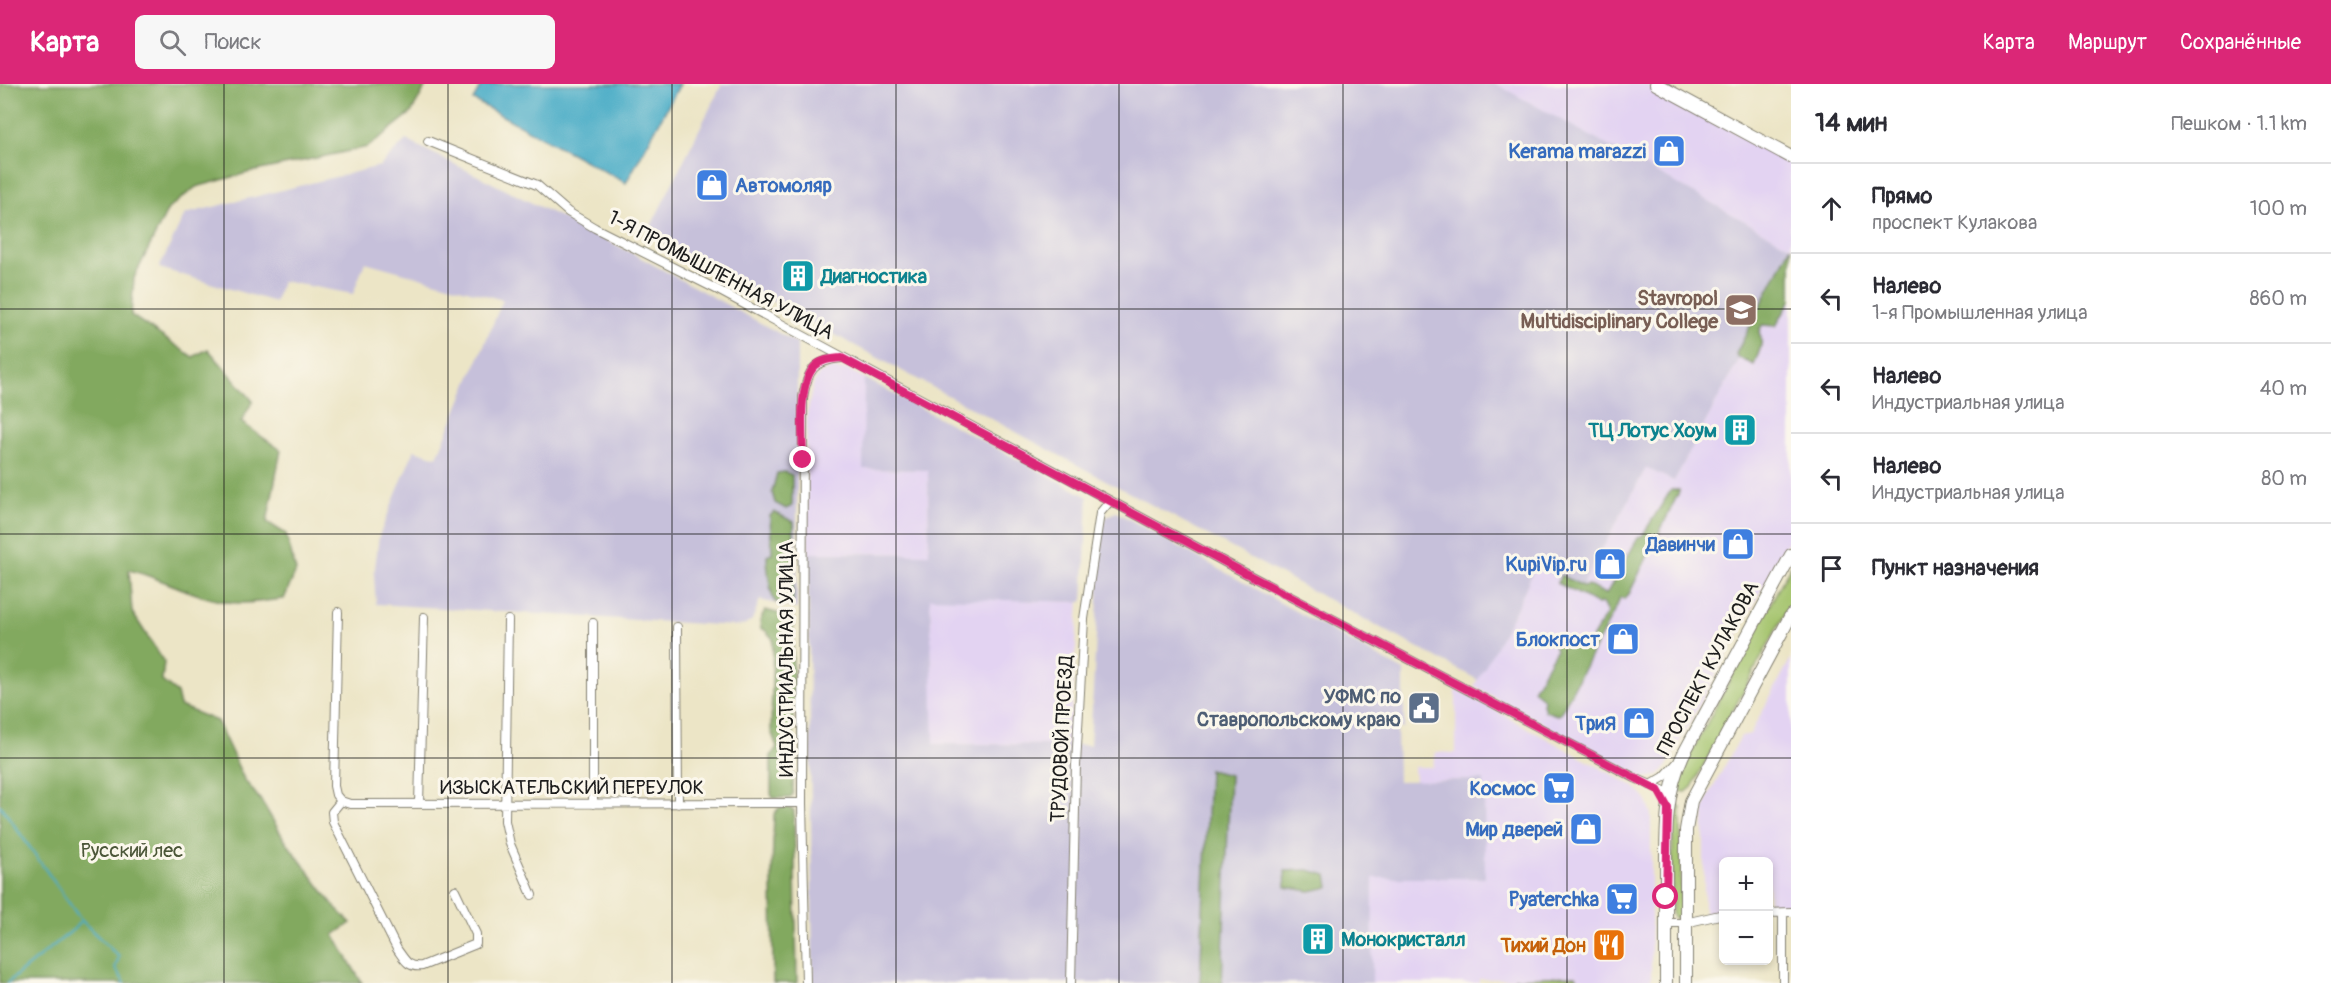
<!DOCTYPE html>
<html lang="ru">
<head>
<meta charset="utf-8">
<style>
	:root { --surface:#fff; --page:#f7f7f7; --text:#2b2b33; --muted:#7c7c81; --line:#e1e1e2; --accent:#db2777 }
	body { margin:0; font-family:Pangolin,sans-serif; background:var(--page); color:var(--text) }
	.controls { position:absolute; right:18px; bottom:18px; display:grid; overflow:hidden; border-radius:9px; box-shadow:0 3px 9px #0003 }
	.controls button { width:54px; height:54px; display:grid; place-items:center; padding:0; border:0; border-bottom:2px solid var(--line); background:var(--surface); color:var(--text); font:30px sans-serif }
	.stop { position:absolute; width:18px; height:18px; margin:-14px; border:4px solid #db2777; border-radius:50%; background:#fff }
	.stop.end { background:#db2777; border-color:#fff; box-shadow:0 2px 6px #0008 }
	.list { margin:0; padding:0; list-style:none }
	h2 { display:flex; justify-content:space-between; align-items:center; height:78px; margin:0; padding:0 24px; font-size:26px }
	h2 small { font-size:20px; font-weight:400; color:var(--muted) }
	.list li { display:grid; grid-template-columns:39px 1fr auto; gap:18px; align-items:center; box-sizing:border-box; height:90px; padding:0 24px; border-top:2px solid var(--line) }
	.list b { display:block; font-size:22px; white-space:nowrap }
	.list p { margin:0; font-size:20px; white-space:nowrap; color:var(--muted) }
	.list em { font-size:20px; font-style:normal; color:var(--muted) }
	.icon { flex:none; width:33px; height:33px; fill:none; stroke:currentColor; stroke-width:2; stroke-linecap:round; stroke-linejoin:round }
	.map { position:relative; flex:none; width:1791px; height:899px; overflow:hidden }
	header { display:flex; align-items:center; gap:36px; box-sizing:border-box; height:84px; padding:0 30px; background:var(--accent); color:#fff }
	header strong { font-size:28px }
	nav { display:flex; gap:33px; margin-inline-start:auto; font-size:21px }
	.search { width:420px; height:54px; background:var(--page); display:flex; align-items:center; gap:15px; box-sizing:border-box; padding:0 21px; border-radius:9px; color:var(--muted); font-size:22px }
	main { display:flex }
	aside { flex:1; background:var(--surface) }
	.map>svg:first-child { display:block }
</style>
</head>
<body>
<header>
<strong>Карта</strong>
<div class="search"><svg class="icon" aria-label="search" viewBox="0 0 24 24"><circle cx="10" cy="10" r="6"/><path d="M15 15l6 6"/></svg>Поиск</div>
<nav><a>Карта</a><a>Маршрут</a><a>Сохранённые</a></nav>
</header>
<main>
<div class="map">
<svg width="1791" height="899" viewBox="0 0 1791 899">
	<rect width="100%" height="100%" fill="#fbf7ec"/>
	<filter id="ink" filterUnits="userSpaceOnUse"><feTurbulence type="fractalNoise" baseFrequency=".0167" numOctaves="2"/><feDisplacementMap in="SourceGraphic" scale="12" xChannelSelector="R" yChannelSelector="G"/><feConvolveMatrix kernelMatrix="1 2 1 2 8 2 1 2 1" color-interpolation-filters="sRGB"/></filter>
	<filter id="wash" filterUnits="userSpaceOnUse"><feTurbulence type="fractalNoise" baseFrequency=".008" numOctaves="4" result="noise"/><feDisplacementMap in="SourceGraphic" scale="24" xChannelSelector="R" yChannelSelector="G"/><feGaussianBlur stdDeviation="1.35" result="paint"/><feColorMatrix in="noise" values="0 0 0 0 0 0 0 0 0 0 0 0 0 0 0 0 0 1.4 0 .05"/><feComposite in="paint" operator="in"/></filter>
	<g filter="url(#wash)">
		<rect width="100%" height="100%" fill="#ece5c6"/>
		<path fill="#e3d3f2" d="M1495 0H1645L1791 78V163Z
			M1791 178V451L1665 685 1658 692 1643 694 1474 602 1516 525 1536 481 1581 504 1646 384 1674 397Z
			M829 285 848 286 864 294V385L928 386 929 470 808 469 806 377 807 330 813 301 819 290Z
			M930 513 1079 518 1069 661 933 660Z
			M1791 574V824L1769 826 1768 778H1724L1723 829 1704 832V725L1709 711 1741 652 1750 650Z
			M1456 605 1635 703 1647 717 1651 728V899H1580L1579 894 1479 895V899H1372V794H1484V696L1415 697 1414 683H1433L1435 668 1456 669Z"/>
		<path fill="#c6c0da" d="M722 0H1496L1791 163V178L1674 397 1646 384 1581 504 1536 481 1516 525 1478 596 647 150Z
			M406 56 630 168 797 259V525L760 516 752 536 745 541 735 542 376 520 374 492 379 452 414 366 437 373 503 216 365 178 353 210 282 197 275 218 159 184 185 130 380 82Z
			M864 294 1088 413 1083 518 930 514 934 660 1090 661 1102 443 1106 433 1116 428 1404 587V644H1397L1398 697 1484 696 1485 794H1373L1372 899H813L808 469 929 470 928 386 863 385Z"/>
		<path fill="#a3c36b" stroke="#607044" stroke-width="1.5" d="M1791 481V518L1692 703 1686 708 1679 707 1677 701 1689 673Z
			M1676 721 1681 724V831L1679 834H1674L1672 831 1673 723Z
			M1576 892 1580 899H1512L1515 894Z"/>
		<path fill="#82a95f" stroke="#4f623e" stroke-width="1.5" d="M0 0H427L411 29 368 63 251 88 196 103 168 125 134 194 131 231 193 273 208 265 253 317 241 338 281 366 267 438 286 450 296 487 284 515C270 516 256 519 242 519 203 519 166 495 129 486L132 528 164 578 162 597 177 609 180 622 217 637 244 695 262 718 284 755 335 823 351 839 334 851 362 899H0Z
			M1791 162V216L1776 242 1762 241 1759 248C1765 259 1758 270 1754 281L1739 274 1736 270Z
			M785 388 792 391V422L786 425 775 419 772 408 777 389Z
			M1671 406H1679V408L1629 510 1624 515 1620 513 1617 522 1560 630 1557 631 1545 627 1543 620 1544 615 1533 606 1556 566 1553 557 1558 554H1566L1587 563 1607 529 1602 519 1598 520 1557 499 1561 491 1584 503 1587 501 1606 510 1638 454 1642 452Z
			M774 428 794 438 793 518 790 520 775 518C770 511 767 481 767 471L772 469 770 432Z
			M765 526 793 533V710L790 714H773L771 710V672L777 663 771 647 773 555 765 546 761 545 760 537Z
			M1209 686 1230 691 1222 899H1200Z
			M786 723 794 726 797 899H773L772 787 774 730 779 724Z
			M1308 786 1327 791 1329 803 1310 807 1286 803 1285 787Z"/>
		<path fill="#46abc6" stroke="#316471" stroke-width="1.5" d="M482 0H680L626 99 473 16Z"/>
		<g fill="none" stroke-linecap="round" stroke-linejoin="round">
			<path stroke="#46abc6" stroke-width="2" d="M0 721 81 836 119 873 115 884 125 899
				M7 899 74 845 81 836"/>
		</g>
	</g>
	<g filter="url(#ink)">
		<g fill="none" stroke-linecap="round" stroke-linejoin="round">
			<defs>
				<path id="minor" d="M428 57 537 101 568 128 595 144 718 206 1230 481 1635 694 1669 709
					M338 528 334 702 336 711 341 717
					M508 536 505 737 510 760 532 811
					M677 543 678 720
					M1650 701 1664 693 1677 679
					M341 717 350 720 802 719
					M341 717 332 728 333 738 397 865C405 876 408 884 422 882L476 860V850L455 806
					M419 720 424 533
					M593 720V539
					M1768 829 1791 828
					M1783 829V899
					M1666 839H1685L1724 830
					M806 899 802 719 803 313C808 286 813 277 841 274
					M1071 899 1076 681 1084 535 1100 429 1110 417"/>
				<path id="secondary" d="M1656 0 1791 73"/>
				<path id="primary" d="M1666 899C1666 865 1666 831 1666 798 1666 754 1664 711 1683 671L1791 471
					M1686 899V746L1691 717 1791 531"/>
			</defs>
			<use href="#minor" stroke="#848071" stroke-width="10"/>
			<use href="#secondary" stroke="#848071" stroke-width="14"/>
			<use href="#primary" stroke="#848071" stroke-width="14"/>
			<use href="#minor" stroke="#fff" stroke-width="8"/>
			<use href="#secondary" stroke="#fff" stroke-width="12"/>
			<use href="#primary" stroke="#fff" stroke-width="12"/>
		</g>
	</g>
	<g fill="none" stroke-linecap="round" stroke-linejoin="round" filter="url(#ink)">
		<path stroke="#db2777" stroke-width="8" d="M803 376C803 352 797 300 815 282 822 275 832 275 842 274L1230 481 1658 706 1668 724 1666 813"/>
	</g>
	<path fill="none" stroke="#1c1c1c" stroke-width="1.5" stroke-opacity="0.55" d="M224 0V899M448 0V899M672 0V899M896 0V899M1119 0V899M1343 0V899M1567 0V899M0 225H1791M0 450H1791M0 674H1791"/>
	<defs>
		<symbol id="shop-square" viewBox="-11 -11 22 22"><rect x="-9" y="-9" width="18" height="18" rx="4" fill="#3f7fe0" stroke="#fbf7ec"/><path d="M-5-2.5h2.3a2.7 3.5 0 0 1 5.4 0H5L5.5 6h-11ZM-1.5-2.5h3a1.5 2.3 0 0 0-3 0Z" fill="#fff"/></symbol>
		<symbol id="building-square" viewBox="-11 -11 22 22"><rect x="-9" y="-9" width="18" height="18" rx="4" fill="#0f9aa8" stroke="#fbf7ec"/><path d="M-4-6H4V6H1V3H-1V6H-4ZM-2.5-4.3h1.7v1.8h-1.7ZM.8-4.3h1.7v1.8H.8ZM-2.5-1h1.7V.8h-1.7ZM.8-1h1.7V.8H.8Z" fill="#fff"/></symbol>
		<symbol id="university-square" viewBox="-11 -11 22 22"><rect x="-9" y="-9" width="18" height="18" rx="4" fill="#8d6e63" stroke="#fbf7ec"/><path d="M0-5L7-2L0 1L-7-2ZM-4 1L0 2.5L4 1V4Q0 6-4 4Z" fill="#fff"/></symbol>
		<symbol id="civic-square" viewBox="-11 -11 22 22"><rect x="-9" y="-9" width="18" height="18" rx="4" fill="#5c6f8a" stroke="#fbf7ec"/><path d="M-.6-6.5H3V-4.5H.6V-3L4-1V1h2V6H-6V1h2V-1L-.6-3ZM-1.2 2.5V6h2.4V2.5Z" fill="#fff"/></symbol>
		<symbol id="supermarket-square" viewBox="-11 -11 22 22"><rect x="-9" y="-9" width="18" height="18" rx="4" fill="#3f7fe0" stroke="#fbf7ec"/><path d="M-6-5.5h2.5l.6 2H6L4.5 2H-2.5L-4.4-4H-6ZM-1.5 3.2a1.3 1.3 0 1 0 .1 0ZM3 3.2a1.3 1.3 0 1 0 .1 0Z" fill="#fff"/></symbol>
		<symbol id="restaurant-square" viewBox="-11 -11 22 22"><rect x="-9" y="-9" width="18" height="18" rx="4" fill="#e8710a" stroke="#fbf7ec"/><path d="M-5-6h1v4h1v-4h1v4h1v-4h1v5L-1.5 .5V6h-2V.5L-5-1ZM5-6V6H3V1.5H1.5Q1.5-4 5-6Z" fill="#fff"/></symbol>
	</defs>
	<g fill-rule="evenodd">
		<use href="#shop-square" x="1650" y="48" width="38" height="38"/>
		<use href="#shop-square" x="693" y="82" width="38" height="38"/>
		<use href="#building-square" x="779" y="173" width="38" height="38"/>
		<use href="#university-square" x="1722" y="207" width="38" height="38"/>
		<use href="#building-square" x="1721" y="327" width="38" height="38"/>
		<use href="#shop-square" x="1719" y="441" width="38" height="38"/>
		<use href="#shop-square" x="1591" y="461" width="38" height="38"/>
		<use href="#shop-square" x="1604" y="536" width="38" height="38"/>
		<use href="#civic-square" x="1405" y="605" width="38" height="38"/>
		<use href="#shop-square" x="1620" y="620" width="38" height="38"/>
		<use href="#supermarket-square" x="1540" y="685" width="38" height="38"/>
		<use href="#shop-square" x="1567" y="726" width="38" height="38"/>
		<use href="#supermarket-square" x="1603" y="796" width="38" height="38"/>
		<use href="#building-square" x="1299" y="836" width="38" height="38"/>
		<use href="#restaurant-square" x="1590" y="842" width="38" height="38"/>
	</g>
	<g text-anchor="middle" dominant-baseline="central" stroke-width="6" stroke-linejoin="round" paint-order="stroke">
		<g font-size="20" font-weight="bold" fill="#366cbe" stroke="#fbf7ec" text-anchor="end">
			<text x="1646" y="67">Kerama marazzi</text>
			<text x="735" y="101" text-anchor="start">Автомоляр</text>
			<text x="1715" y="460">Давинчи</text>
			<text x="1587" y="480">KupiVip.ru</text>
			<text x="1600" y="555">Блокпост</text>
			<text x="1616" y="639">ТриЯ</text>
			<text x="1536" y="704">Космос</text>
			<text x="1563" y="745">Мир дверей</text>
			<text x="1599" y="815">Pyaterchka</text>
		</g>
		<g font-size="20" fill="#1c1c1c" stroke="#fbf7ec">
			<text transform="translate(721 191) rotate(28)">1-Я ПРОМЫШЛЕННАЯ УЛИЦА</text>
			<text transform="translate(786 575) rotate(-90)">ИНДУСТРИАЛЬНАЯ УЛИЦА</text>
			<text transform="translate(1708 584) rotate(-62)">ПРОСПЕКТ КУЛАКОВА</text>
			<text transform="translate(1062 655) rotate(-87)">ТРУДОВОЙ ПРОЕЗД</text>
			<text x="572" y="703">ИЗЫСКАТЕЛЬСКИЙ ПЕРЕУЛОК</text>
		</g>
		<g font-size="20" font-weight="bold" fill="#0d838f" stroke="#fbf7ec" text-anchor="start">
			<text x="821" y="192">Диагностика</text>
			<text x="1717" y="346" text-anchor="end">ТЦ Лотус Хоум</text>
			<text x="1341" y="855">Монокристалл</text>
		</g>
		<g font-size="20" font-weight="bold" fill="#785e54" stroke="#fbf7ec" text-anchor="end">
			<text x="1718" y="214">Stavropol<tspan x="1718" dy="23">Multidisciplinary College</tspan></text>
		</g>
		<g font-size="20" font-weight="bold" fill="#4e5e75" stroke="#fbf7ec" text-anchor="end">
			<text x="1401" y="612">УФМС по<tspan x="1401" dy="23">Ставропольскому краю</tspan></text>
		</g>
		<g font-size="20" fill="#4b5638" stroke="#fbf7ec">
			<text x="132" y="766">Русский лес</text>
		</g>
		<g font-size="20" font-weight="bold" fill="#c56008" stroke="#fbf7ec" text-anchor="end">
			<text x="1586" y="861">Тихий Дон</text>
		</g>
	</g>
</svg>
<div class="controls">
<button>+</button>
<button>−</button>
</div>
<div class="stop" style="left:1666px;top:813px"></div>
<div class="stop end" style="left:803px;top:376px"></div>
</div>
<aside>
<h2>14 мин<small>Пешком · 1.1 km</small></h2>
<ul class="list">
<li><svg class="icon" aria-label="ahead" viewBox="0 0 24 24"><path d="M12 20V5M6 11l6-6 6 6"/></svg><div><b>Прямо</b><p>проспект Кулакова</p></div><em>100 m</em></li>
<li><svg class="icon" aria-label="left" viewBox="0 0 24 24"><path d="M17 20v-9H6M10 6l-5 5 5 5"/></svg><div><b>Налево</b><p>1-я Промышленная улица</p></div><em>860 m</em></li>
<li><svg class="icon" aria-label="left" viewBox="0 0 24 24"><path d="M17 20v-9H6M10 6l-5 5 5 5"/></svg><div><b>Налево</b><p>Индустриальная улица</p></div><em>40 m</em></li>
<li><svg class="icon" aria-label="left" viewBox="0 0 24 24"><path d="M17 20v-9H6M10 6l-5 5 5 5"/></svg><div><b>Налево</b><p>Индустриальная улица</p></div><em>80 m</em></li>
<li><svg class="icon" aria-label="arrive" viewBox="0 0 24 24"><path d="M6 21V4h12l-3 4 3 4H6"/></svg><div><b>Пункт назначения</b></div></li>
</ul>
</aside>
</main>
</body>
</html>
